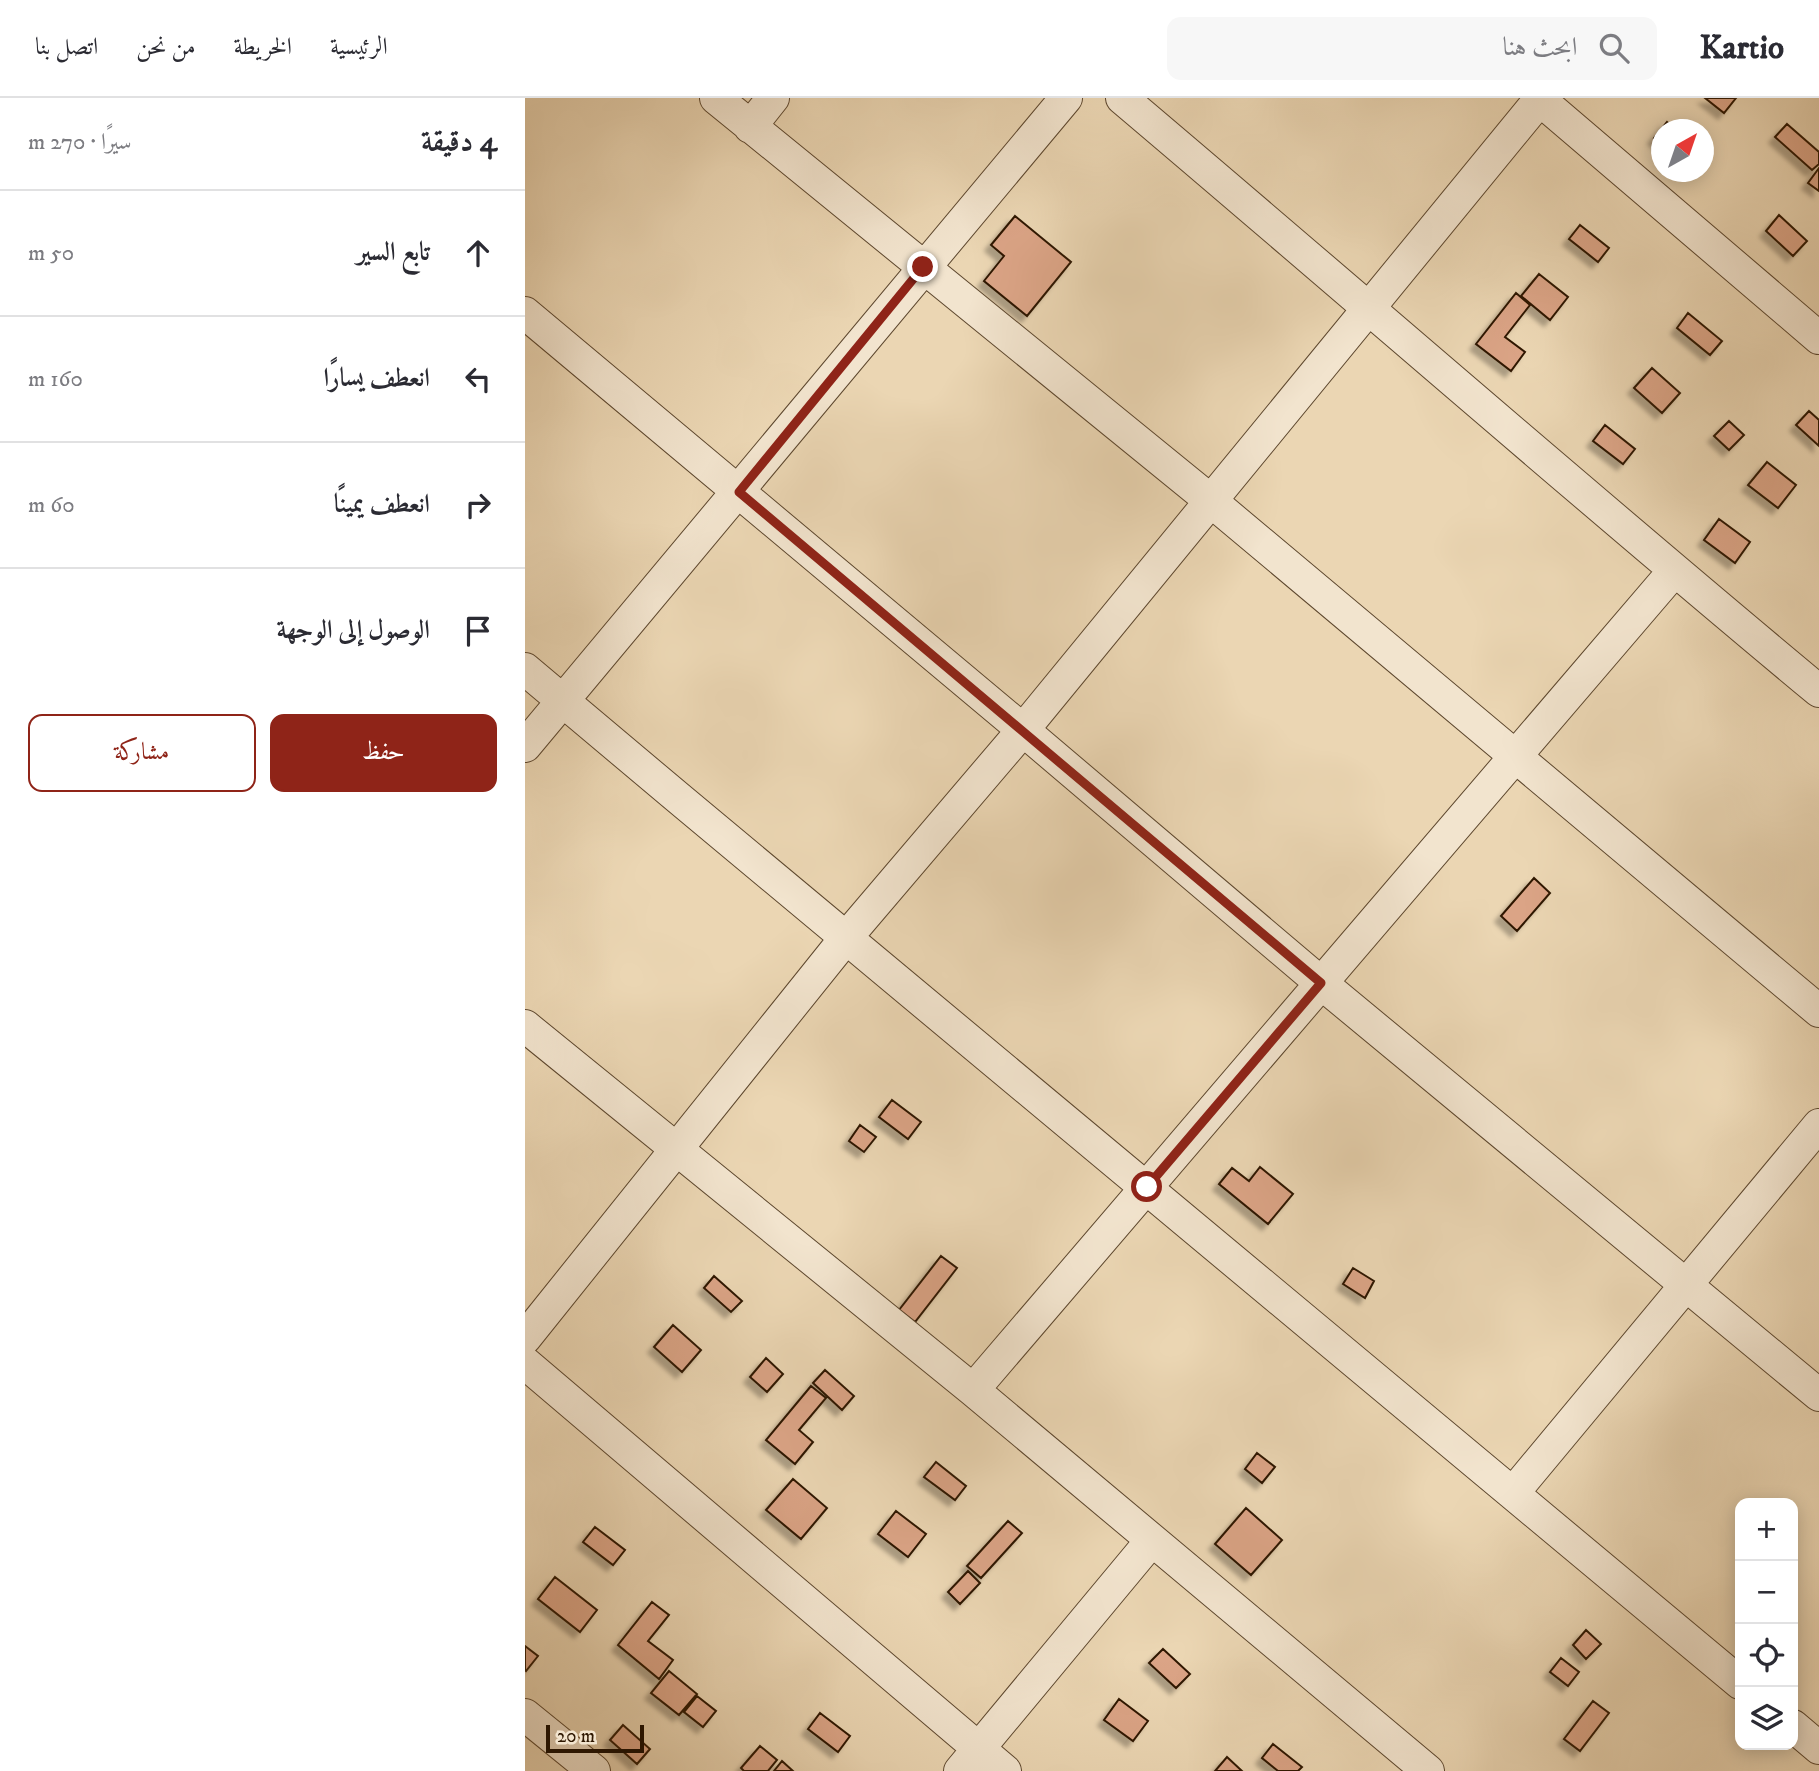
<!DOCTYPE html>
<html lang="ar">
<head>
<meta charset="utf-8">
<style>
	:root { --surface:#fff; --page:#f7f7f7; --text:#2b2b33; --muted:#7c7c81; --line:#e1e1e2; --accent:#8f2418 }
	body { margin:0; font-family:"IM FELL DW Pica",Amiri,serif; background:var(--page); color:var(--text); direction:rtl }
	.controls { position:absolute; right:21px; bottom:21px; display:grid; overflow:hidden; border-radius:14px; box-shadow:0 4px 18px #0003 }
	.controls button { width:63px; height:63px; display:grid; place-items:center; padding:0; border:0; border-bottom:2px solid var(--line); background:var(--surface); color:var(--text); font:35px sans-serif }
	.compass { position:absolute; left:1126px; top:21px; width:63px; height:63px; border-radius:50%; background:var(--surface); box-shadow:0 4px 18px #0003; rotate:40deg }
	.scale { position:absolute; left:21px; bottom:18px; width:98px; box-sizing:border-box; padding-left:7px; border:4px solid #2e1701; border-top:0; font-size:19px; line-height:24px; white-space:nowrap; color:#2e1701; -webkit-text-stroke:5px #f2e4ce; paint-order:stroke }
	.stop { position:absolute; width:21px; height:21px; margin:-16px; border:5px solid #8f2418; border-radius:50%; background:#fff }
	.stop.end { background:#8f2418; border-color:#fff; box-shadow:0 2px 7px #0008 }
	.list { margin:0; padding:0; list-style:none }
	h2 { display:flex; justify-content:space-between; align-items:center; height:91px; margin:0; padding:0 28px; font-size:30px }
	h2 small { font-size:23px; font-weight:400; color:var(--muted) }
	.list li { display:grid; grid-template-columns:46px 1fr auto; gap:21px; align-items:center; box-sizing:border-box; height:126px; padding:0 28px; border-top:2px solid var(--line) }
	.list b { display:block; font-size:26px; white-space:nowrap }
	.list em { font-size:23px; font-style:normal; color:var(--muted) }
	.actions { display:flex; gap:14px; padding:21px 28px }
	.actions a { flex:1; padding:16px 0; border:2px solid var(--accent); border-radius:14px; text-align:center; font-size:24px; color:var(--accent) }
	.actions .main { background:var(--accent); color:#fff }
	.icon { flex:none; width:38px; height:38px; fill:none; stroke:currentColor; stroke-width:2; stroke-linecap:round; stroke-linejoin:round }
	.map { position:relative; flex:none; width:1294px; height:1673px; overflow:hidden; direction:ltr }
	header { display:flex; align-items:center; gap:42px; box-sizing:border-box; height:98px; padding:0 35px; background:var(--surface); border-bottom:2px solid var(--line) }
	header strong { font-size:33px }
	nav { display:flex; gap:38px; margin-inline-start:auto; font-size:24px }
	.search { width:490px; height:63px; background:var(--page); display:flex; align-items:center; gap:18px; box-sizing:border-box; padding:0 24px; border-radius:14px; color:var(--muted); font-size:26px }
	main { display:flex }
	aside { flex:1; background:var(--surface) }
	.map>svg:first-child { display:block }
</style>
</head>
<body>
<header>
<strong>Kartio</strong>
<div class="search"><svg class="icon" aria-label="search" viewBox="0 0 24 24"><circle cx="10" cy="10" r="6"/><path d="M15 15l6 6"/></svg>ابحث هنا</div>
<nav><a>الرئيسية</a><a>الخريطة</a><a>من نحن</a><a>اتصل بنا</a></nav>
</header>
<main>
<div class="map">
<svg width="1294" height="1673" viewBox="0 0 1294 1673">
	<defs>
		<filter id="shadow"><feDropShadow dx="-6" dy="6" stdDeviation="2" flood-color="#0004"/></filter>
	</defs>
	<rect width="100%" height="100%" fill="#ebd6b3"/>
	<filter id="stains"><feTurbulence type="fractalNoise" baseFrequency=".00286" numOctaves="4"/><feColorMatrix values="0 0 0 0 .2 0 0 0 0 .09 0 0 0 0 .02 0 0 0 .5 -.17"/></filter>
	<radialGradient id="worn" r=".72"><stop offset=".6" stop-color="#630" stop-opacity="0"/><stop offset="1" stop-color="#630" stop-opacity=".3"/></radialGradient>
	<path fill="#dba486" stroke="#2e1701" stroke-width="2" filter="url(#shadow)" d="M1180 0H1211L1199 15Z
		M1142 24 1151 32H1136V46L1129 40Z
		M1262 26 1294 54V66L1287 72 1250 39Z
		M1262 26 1294 54V66L1287 72 1250 39Z
		M1294 70V93L1283 85Z
		M1254 117 1282 143 1268 158 1241 133Z
		M490 118 546 164 502 218 459 183 479 158 466 147Z
		M1055 127 1084 150 1073 164 1044 141Z
		M1014 176 1043 199 1025 222 996 198Z
		M991 195 1005 207 980 239 1000 254 986 273 951 246Z
		M1163 215 1197 243 1185 257 1152 230Z
		M1127 270 1155 295 1137 315 1109 290Z
		M1284 313 1294 322V348L1271 327Z
		M1204 323 1219 337 1204 352 1189 338Z
		M1080 327 1110 351 1098 366 1068 343Z
		M1242 364 1271 387 1253 410 1223 387Z
		M1194 421 1225 444 1210 465 1179 442Z
		M1009 780 1025 795 992 833 976 818Z
		M367 1002 396 1024 383 1041 354 1019Z
		M335 1027 351 1039 339 1054 324 1043Z
		M735 1069 768 1096 743 1126 694 1086 707 1070 724 1083Z
		M416 1158 432 1170 390 1224 374 1212Z
		M828 1170 849 1183 840 1200 818 1186Z
		M189 1178 217 1203 206 1214 179 1190Z
		M148 1227 176 1252 157 1274 129 1249Z
		M241 1260 258 1276 242 1294 225 1279Z
		M300 1272 329 1298 317 1312 288 1285Z
		M286 1288 301 1300 274 1332 288 1344 270 1366 241 1342Z
		M286 1288 301 1300 274 1332 288 1344 270 1366 241 1342Z
		M732 1355 750 1369 737 1385 720 1371Z
		M411 1364 441 1388 430 1402 399 1379Z
		M268 1381 302 1410 276 1441 241 1412Z
		M721 1410 757 1442 726 1477 690 1446Z
		M371 1413 401 1436 383 1459 353 1436Z
		M483 1423 497 1435 456 1480 442 1468Z
		M70 1429 100 1452 88 1467 58 1444Z
		M443 1473 455 1485 435 1506 423 1494Z
		M30 1479 72 1512 55 1534 13 1501Z
		M127 1504 144 1517 123 1543 148 1562 134 1581 93 1547Z
		M1061 1532 1076 1546 1061 1561 1048 1547Z
		M0 1548 13 1558 1 1573 0 1572Z
		M638 1551 665 1576 651 1590 624 1565Z
		M1036 1560 1054 1574 1043 1588 1025 1574Z
		M144 1573 172 1596 154 1617 126 1595Z
		M172 1598 191 1613 178 1629 159 1614Z
		M594 1601 623 1623 608 1643 579 1622Z
		M1068 1603 1084 1615 1055 1653 1039 1641Z
		M295 1615 325 1638 313 1654 283 1631Z
		M98 1627 125 1651 112 1666 85 1642Z
		M748 1646 777 1669 773 1673H753L737 1660Z
		M235 1648 252 1662 243 1673H219L216 1670Z
		M702 1659 717 1673H690Z
		M257 1663 268 1673H249Z"/>
	<g fill="none" stroke-linecap="round" stroke-linejoin="round">
		<defs>
			<path id="street" d="M191 0 686 403 1294 913
				M597 0C830 197 1059 398 1294 593
				M1013 0 1294 240
				M225 29 248 0
				M0 215 498 632 796 885 1294 1297
				M0 571C403 911 810 1246 1215 1585
				M0 648 541 0
				M0 928 448 1292 903 1673
				M0 1240 320 841 498 632 1016 0
				M0 1265 480 1673
				M448 1292 1149 473
				M988 1395 1294 1027
				M0 1617 69 1673
				M1268 1628 1294 1650
				M435 1673 627 1442"/>
		</defs>
		<use href="#street" stroke="#5d472e" stroke-width="34"/>
		<use href="#street" stroke="#f2e4ce" stroke-width="32"/>
	</g>
	<g fill="none" stroke-linecap="round" stroke-linejoin="round">
		<path stroke="#8f2418" stroke-width="9" d="M398 169 214 394 796 885 622 1089"/>
	</g>
	<rect width="100%" height="100%" filter="url(#stains)"/>
	<rect width="100%" height="100%" fill="url(#worn)"/>
</svg>
<div class="controls">
<button>+</button>
<button>−</button>
<button><svg class="icon" aria-label="locate" viewBox="0 0 24 24"><circle cx="12" cy="12" r="6"/><path d="M12 2v4M12 18v4M2 12h4M18 12h4"/></svg></button>
<button><svg class="icon" aria-label="layers" viewBox="0 0 24 24"><path d="M12 4l9 5-9 5-9-5zM3 14l9 5 9-5"/></svg></button>
</div>
<svg class="compass" viewBox="-18 -18 36 36"><path d="M0-13l5 13h-10z" fill="#e53935"/><path d="M0 13l5-13h-10z" fill="#7c7c81"/></svg>
<div class="scale">20 m</div>
<div class="stop" style="left:622px;top:1089px"></div>
<div class="stop end" style="left:398px;top:169px"></div>
</div>
<aside>
<h2>4 دقيقة<small>سيرًا · 270 m</small></h2>
<ul class="list">
<li><svg class="icon" aria-label="ahead" viewBox="0 0 24 24"><path d="M12 20V5M6 11l6-6 6 6"/></svg><div><b>تابع السير</b></div><em>50 m</em></li>
<li><svg class="icon" aria-label="left" viewBox="0 0 24 24"><path d="M17 20v-9H6M10 6l-5 5 5 5"/></svg><div><b>انعطف يسارًا</b></div><em>160 m</em></li>
<li><svg class="icon" aria-label="right" viewBox="0 0 24 24"><path d="M7 20v-9h11M14 6l5 5-5 5"/></svg><div><b>انعطف يمينًا</b></div><em>60 m</em></li>
<li><svg class="icon" aria-label="arrive" viewBox="0 0 24 24"><path d="M6 21V4h12l-3 4 3 4H6"/></svg><div><b>الوصول إلى الوجهة</b></div></li>
</ul>
<div class="actions"><a class="main">حفظ</a><a>مشاركة</a></div>
</aside>
</main>
</body>
</html>
